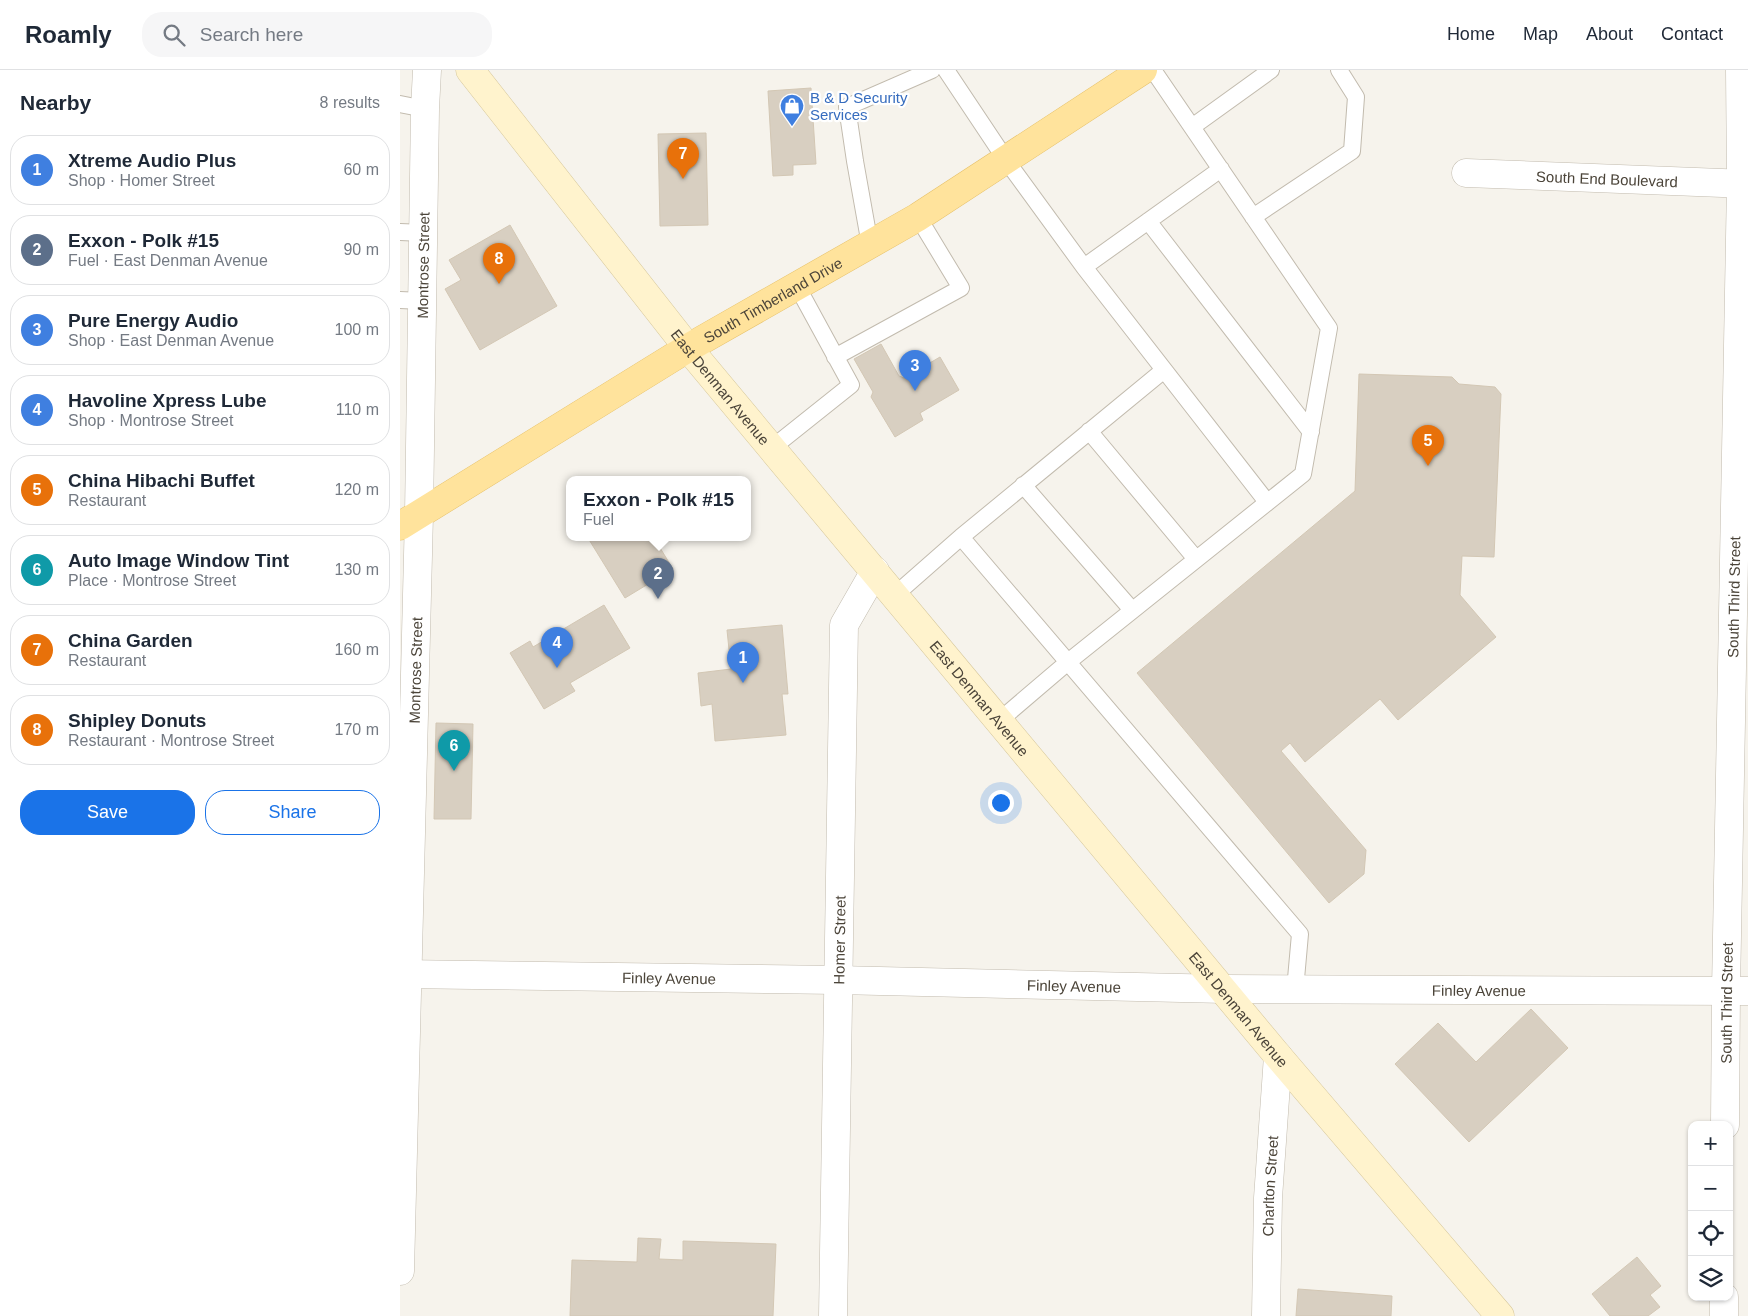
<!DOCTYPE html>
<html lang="en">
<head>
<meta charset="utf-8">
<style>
	:root { --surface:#fff; --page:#f6f6f7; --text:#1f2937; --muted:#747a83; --line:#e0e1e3; --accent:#1a73e8 }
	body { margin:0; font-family:Helvetica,sans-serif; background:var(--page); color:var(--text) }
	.controls { position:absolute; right:15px; bottom:15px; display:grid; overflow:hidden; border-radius:10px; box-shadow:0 1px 4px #0004 }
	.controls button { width:45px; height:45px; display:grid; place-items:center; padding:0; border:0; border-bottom:1px solid var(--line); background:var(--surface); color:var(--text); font:25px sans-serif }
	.you { position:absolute; left:600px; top:732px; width:18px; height:18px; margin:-12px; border:4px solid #fff; border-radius:50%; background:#1a73e8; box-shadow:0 0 0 8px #1a73e833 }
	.badge { display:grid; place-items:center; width:32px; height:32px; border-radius:50%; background:var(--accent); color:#fff; font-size:16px; font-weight:700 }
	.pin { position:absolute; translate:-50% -41px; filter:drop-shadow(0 1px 2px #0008) }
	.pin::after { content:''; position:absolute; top:26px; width:18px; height:15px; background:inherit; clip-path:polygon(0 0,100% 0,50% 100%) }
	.popup { position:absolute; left:166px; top:406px; width:185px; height:65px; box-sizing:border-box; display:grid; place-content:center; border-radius:10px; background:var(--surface); filter:drop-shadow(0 1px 4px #0005); font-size:16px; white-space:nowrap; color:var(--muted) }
	.popup b { font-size:19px; color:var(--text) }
	.popup::after { content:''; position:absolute; left:50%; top:100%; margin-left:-10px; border:10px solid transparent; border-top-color:var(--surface) }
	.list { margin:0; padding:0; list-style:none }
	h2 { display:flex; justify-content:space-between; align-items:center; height:65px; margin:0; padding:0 20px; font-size:21px }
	h2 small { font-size:16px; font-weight:400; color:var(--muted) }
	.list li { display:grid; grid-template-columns:32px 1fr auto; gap:15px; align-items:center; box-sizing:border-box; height:70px; margin:0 10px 10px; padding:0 10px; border:1px solid var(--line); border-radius:20px }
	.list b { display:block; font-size:19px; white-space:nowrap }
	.list p { margin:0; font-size:16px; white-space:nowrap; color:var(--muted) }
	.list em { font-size:16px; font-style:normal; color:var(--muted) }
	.actions { display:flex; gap:10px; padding:15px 20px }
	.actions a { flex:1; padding:11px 0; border:1px solid var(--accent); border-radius:20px; text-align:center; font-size:18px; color:var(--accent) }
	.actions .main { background:var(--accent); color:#fff }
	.icon { flex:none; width:28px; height:28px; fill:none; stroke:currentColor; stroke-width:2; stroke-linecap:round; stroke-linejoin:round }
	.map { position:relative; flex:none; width:1348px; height:1246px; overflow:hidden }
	header { display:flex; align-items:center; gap:30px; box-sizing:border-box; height:70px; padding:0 25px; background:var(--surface); border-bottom:1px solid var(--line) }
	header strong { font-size:24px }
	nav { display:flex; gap:28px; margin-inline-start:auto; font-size:18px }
	.search { width:350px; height:45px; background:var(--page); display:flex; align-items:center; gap:12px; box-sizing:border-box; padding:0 18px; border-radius:20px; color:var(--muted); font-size:19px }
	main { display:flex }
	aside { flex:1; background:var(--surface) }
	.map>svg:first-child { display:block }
</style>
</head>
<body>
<header>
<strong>Roamly</strong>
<div class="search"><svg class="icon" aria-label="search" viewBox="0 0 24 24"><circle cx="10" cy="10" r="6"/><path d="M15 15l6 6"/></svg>Search here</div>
<nav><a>Home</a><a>Map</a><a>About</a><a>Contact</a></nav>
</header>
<main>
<aside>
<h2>Nearby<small>8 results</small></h2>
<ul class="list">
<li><span class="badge" style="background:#3f7fe0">1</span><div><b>Xtreme Audio Plus</b><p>Shop · Homer Street</p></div><em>60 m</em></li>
<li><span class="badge" style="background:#5c6f8a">2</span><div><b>Exxon - Polk #15</b><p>Fuel · East Denman Avenue</p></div><em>90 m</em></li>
<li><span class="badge" style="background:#3f7fe0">3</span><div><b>Pure Energy Audio</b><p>Shop · East Denman Avenue</p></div><em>100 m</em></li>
<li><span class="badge" style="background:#3f7fe0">4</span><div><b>Havoline Xpress Lube</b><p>Shop · Montrose Street</p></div><em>110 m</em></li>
<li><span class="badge" style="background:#e8710a">5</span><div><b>China Hibachi Buffet</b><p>Restaurant</p></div><em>120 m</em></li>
<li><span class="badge" style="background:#0f9aa8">6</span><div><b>Auto Image Window Tint</b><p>Place · Montrose Street</p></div><em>130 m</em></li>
<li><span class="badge" style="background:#e8710a">7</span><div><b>China Garden</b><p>Restaurant</p></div><em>160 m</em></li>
<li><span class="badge" style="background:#e8710a">8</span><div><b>Shipley Donuts</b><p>Restaurant · Montrose Street</p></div><em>170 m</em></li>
</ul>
<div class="actions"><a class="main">Save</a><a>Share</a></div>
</aside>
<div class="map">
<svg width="1348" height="1246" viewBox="0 0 1348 1246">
	<rect width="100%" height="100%" fill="#f6f3ec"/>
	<path fill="#d8cfc1" stroke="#d3c7b4" d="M411 18 416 94 393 95V105L373 106 368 21Z
		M306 63 308 155 260 156 258 64Z
		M110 155 157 236 80 280 45 219 61 210 49 190Z
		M481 274 499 306 504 308 540 287 559 320 520 343 523 350 495 367 471 327 473 322 454 289Z
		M959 304 1052 307 1059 314 1095 317 1101 324 1094 487 1062 486 1060 525 1096 567 998 650 980 629 905 692 890 673 881 681 966 780 964 804 929 833 737 603 955 421Z
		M188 468H254L273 499 225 528Z
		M204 535 230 578 170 613 175 621 144 639 110 583 130 571 133 577Z
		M382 555 388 624H382L386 665 315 671 312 634 301 636 298 603 331 599 327 560Z
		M36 653 73 654 71 749H34Z
		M1131 939 1168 978 1069 1072 995 994 1038 953 1076 992Z
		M238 1168 261 1169 259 1189 283 1190V1171L376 1174 373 1246H170L172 1190 237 1192Z
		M1237 1187 1261 1216 1250 1225 1260 1237 1248 1246H1210L1192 1224Z
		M898 1219 992 1226 991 1246H896Z"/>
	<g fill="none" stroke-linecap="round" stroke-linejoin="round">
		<defs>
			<path id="lane" d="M546 0 606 90 684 197 867 432
				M0 34 25 39
				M792 57 871 0
				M853 147 952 81 956 27 939 0
				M748 151 911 362
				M0 162 24 163
				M470 175 455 91 447 37 532 0
				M684 197 821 99
				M0 230 22 231
				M435 287 561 218 518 147
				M689 361 796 489
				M372 378 451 315 397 216
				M623 415 732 540
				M561 467 764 300
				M495 525 561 467 900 864 895 920
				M600 650 668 592 903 404 929 258 753 0"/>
			<g id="street">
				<path id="s1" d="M1066 103 1348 114"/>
				<path id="s2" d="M0 904 437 910 825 919 1348 921"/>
				<path id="s3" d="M1325 1055 1326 920 1341 114 1340 0"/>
				<path id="s4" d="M0 1201 19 445 25 39 27 0"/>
				<path id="s5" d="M433 1246 444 555 475 501"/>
				<path id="s6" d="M866 1246 868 1128 878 986"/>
				<path d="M1324 1246V1227"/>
			</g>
			<g id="secondary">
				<path id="s7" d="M70 0 288 278 878 986 1100 1246"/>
			</g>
			<g id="primary">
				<path id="s8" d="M0 456 288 278 518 147 743 0"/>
			</g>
		</defs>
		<use href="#lane" stroke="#c2bbae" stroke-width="18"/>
		<use href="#street" stroke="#c2bbae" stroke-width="29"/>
		<use href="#secondary" stroke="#d6c79b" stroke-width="29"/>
		<use href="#primary" stroke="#e6c16a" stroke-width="29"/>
		<use href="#lane" stroke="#fff" stroke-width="16"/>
		<use href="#street" stroke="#fff" stroke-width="28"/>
		<use href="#secondary" stroke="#fff3cd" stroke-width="28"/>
		<use href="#primary" stroke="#ffe39c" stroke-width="28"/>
	</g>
	<defs>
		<symbol id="shop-pin" viewBox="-11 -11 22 30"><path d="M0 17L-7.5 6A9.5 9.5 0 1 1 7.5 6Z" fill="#3f7fe0" stroke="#fff"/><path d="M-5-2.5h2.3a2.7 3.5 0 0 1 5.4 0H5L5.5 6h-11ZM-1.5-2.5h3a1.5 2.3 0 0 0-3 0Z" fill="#fff"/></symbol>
	</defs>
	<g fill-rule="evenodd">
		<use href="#shop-pin" x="378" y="22" width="28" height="38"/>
	</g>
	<g text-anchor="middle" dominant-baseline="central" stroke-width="4.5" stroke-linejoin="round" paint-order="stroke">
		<g font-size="15" fill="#366cbe" stroke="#fff" text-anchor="start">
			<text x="410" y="27">B &amp; D Security<tspan x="410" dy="17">Services</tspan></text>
		</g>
		<g font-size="15" fill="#4b4439" stroke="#fff">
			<text stroke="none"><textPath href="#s1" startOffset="141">South End Boulevard</textPath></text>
			<text stroke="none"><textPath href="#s4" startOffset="1006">Montrose Street</textPath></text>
			<text stroke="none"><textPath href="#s8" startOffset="436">South Timberland Drive</textPath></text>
			<text stroke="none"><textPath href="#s7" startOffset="404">East Denman Avenue</textPath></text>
			<text stroke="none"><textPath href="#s3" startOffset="528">South Third Street</textPath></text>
			<text stroke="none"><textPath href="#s4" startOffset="601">Montrose Street</textPath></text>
			<text stroke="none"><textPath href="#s7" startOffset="809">East Denman Avenue</textPath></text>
			<text stroke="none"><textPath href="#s5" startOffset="376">Homer Street</textPath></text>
			<text stroke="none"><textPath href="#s2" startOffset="269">Finley Avenue</textPath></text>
			<text stroke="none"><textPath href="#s2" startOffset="674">Finley Avenue</textPath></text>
			<text stroke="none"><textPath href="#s2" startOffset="1079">Finley Avenue</textPath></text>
			<text stroke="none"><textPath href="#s3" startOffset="122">South Third Street</textPath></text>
			<text stroke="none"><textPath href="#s7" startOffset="1214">East Denman Avenue</textPath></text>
			<text stroke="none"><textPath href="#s6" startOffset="130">Charlton Street</textPath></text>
		</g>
	</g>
</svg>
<div class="controls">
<button>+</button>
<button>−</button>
<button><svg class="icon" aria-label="locate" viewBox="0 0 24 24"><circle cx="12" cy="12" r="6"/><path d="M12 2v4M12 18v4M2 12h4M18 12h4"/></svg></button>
<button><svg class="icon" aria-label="layers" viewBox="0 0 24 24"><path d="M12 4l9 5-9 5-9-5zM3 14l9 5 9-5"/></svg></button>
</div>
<div class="you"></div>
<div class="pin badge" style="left:343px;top:613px;background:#3f7fe0">1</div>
<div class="pin badge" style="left:258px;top:529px;background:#5c6f8a">2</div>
<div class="popup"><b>Exxon - Polk #15</b>Fuel</div>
<div class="pin badge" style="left:515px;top:321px;background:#3f7fe0">3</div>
<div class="pin badge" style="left:157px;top:598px;background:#3f7fe0">4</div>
<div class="pin badge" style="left:1028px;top:396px;background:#e8710a">5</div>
<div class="pin badge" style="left:54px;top:701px;background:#0f9aa8">6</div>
<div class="pin badge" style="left:283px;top:109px;background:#e8710a">7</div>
<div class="pin badge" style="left:99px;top:214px;background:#e8710a">8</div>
</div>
</main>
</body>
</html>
